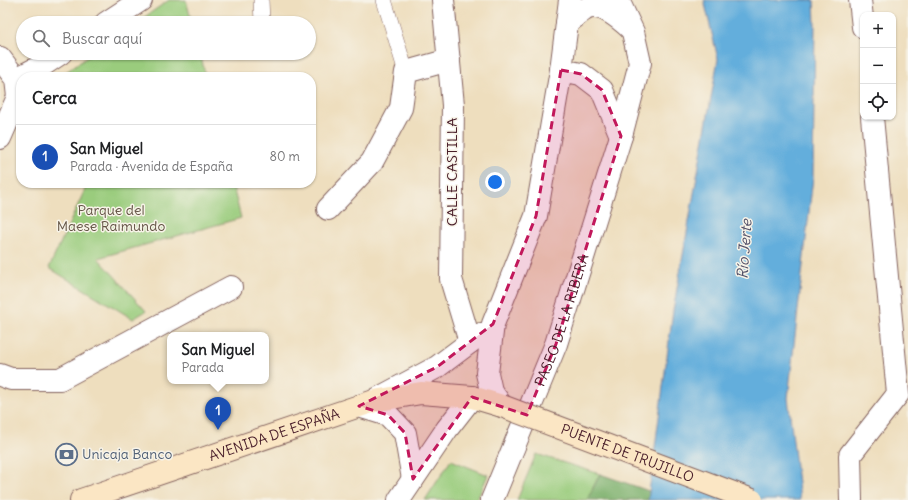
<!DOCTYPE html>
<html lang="es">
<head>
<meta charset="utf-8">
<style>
	:root { --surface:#fff; --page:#f2f2f2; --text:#202124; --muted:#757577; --line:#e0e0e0; --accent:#0b8043 }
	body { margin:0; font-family:Delius,sans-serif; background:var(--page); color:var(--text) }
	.controls { position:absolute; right:12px; top:12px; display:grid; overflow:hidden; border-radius:8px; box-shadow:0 1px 3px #0004 }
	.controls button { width:36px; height:36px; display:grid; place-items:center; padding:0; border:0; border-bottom:1px solid var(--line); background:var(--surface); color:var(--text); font:20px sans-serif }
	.you { position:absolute; left:495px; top:182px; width:14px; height:14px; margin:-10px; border:3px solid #fff; border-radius:50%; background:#1a73e8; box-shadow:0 0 0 6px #1a73e833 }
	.badge { display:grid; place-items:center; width:26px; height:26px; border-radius:50%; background:var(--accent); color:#fff; font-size:13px; font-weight:700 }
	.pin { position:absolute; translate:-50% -33px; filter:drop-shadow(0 1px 2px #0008) }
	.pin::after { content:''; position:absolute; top:21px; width:14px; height:12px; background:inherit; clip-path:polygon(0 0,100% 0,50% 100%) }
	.popup { position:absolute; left:167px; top:332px; width:102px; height:52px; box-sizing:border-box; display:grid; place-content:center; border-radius:8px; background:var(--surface); filter:drop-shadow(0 1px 3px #0005); font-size:13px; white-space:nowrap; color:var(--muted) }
	.popup b { font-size:15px; color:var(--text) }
	.popup::after { content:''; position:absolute; left:50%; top:100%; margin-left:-8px; border:8px solid transparent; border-top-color:var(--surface) }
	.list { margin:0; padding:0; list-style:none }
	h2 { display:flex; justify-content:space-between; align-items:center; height:52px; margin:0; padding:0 16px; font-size:17px }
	h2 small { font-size:13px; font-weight:400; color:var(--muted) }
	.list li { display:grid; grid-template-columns:26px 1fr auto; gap:12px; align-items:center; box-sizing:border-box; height:64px; padding:0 16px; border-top:1px solid var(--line) }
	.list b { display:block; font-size:15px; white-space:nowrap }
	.list p { margin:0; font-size:13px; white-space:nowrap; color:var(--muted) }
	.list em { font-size:13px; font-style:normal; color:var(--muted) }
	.icon { flex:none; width:22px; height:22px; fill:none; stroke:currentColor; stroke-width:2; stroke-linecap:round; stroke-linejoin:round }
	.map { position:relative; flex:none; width:908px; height:500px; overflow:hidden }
	.search { position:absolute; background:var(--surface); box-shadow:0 1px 3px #0004; left:16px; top:16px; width:300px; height:44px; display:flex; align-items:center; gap:10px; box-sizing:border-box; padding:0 14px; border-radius:22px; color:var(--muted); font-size:15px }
	.panel { position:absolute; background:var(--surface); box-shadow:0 1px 3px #0004; left:16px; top:72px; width:300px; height:116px; border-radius:16px }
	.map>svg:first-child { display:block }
</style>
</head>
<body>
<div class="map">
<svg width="908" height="500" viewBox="0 0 908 500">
	<rect width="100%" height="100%" fill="#f7f3e8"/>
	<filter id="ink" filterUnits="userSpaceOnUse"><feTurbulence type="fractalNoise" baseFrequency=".025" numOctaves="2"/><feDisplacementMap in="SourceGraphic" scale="8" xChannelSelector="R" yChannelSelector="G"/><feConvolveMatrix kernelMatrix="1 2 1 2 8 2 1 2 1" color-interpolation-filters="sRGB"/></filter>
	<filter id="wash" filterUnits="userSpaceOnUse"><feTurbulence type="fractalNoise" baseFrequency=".012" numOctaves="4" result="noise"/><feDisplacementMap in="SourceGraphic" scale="16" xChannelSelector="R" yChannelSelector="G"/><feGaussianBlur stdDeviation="0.9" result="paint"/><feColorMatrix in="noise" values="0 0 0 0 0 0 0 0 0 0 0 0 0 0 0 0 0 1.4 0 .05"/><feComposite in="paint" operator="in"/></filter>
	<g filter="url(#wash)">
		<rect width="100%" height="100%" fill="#eedebe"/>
		<path fill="#9acc7d" stroke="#727654" d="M169 0H186L192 23H136Z
			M93 53H200L206 77H59Z
			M88 183H232L241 218 98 258 146 311 133 319 49 268Z
			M536 454 600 474 587 500H517Z
			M451 460 488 475 477 500H425Z"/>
		<path fill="#7bb06c" stroke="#62684c" d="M600 474 649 491 648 500H587Z"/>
		<path fill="#64aedc" stroke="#576684" d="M704 0H814L815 24 813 177 788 398 800 500H648L673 311 718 59Z"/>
	</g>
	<g filter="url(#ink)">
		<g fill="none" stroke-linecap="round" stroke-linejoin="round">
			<defs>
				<path id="lane" d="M261 0 262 22
					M384 0 406 72"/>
				<g id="street">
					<path d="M443 0 453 105 451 279 470 342"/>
					<path d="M860 0 863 27"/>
					<path d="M106 23 141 0"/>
					<path d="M567 23C572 20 584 9 588 8 602 3 620 19 630 28"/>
					<path d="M0 58 16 79 18 97 0 138"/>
					<path d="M561 70 581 74 602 90 621 136"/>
					<path d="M16 79 43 65 61 53"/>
					<path d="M328 209 372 162 401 108 406 72 449 60"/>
					<path d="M0 375 11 379H60L231 287"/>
					<path d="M377 399 437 367 481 334"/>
					<path d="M359 406 388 415 405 433 413 479"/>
					<path d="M502 406 491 391 487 373 493 324 536 216 561 70 570 0"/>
					<path d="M399 500 447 429 472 397"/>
					<path id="s1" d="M492 500 556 344 621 136 640 63 633 32 618 0"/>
					<path d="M851 500 850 455 898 394 872 117"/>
				</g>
				<g id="secondary">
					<path id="s2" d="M81 500 374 401 421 393 472 397 502 406"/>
				</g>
			</defs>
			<use href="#lane" stroke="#83625e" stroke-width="16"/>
			<use href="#street" stroke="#83625e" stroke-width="24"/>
			<use href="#secondary" stroke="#83625e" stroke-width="24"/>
			<use href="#lane" stroke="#fff" stroke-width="15"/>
			<use href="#street" stroke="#fff" stroke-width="22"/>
			<use href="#secondary" stroke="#fbe6c4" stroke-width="22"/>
			<defs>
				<g id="secondary-bridge">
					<path id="s3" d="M502 406 752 500"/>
				</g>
			</defs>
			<use href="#secondary-bridge" stroke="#83625e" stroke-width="24" stroke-linecap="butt"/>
			<use href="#secondary-bridge" stroke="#fbe6c4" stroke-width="22"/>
		</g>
	</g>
	<path fill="#c2185b" fill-opacity="0.2" stroke="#c2185b" stroke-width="3" stroke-dasharray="8 5" stroke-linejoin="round" d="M561 70 581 74 602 90 621 136 556 344 527 415 472 397 413 479 405 433 388 415 359 406 437 367 493 324 536 216Z"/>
	<defs>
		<symbol id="bank-ring" viewBox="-11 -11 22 22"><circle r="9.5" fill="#f7f3e8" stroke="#5c6f8a" stroke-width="1.5"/><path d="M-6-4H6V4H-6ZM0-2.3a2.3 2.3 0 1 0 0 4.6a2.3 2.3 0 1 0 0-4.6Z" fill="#5c6f8a"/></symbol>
	</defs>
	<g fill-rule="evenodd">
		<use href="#bank-ring" x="54" y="442" width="25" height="25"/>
	</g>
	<g text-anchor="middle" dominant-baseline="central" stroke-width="3" stroke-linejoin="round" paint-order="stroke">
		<g font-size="14" fill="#4a1f2b" stroke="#f7f3e8">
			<text transform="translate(452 172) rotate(-90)">CALLE CASTILLA</text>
			<text stroke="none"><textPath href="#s1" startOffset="193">PASEO DE LA RIBERA</textPath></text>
			<text stroke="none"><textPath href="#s2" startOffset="204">AVENIDA DE ESPAÑA</textPath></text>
			<text stroke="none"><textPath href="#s3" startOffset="134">PUENTE DE TRUJILLO</textPath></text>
		</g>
		<g font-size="14" fill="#625344" stroke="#f7f3e8">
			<text x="111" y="210">Parque del<tspan x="111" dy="16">Maese Raimundo</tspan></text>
		</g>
		<g font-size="14" fill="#4e5e75" stroke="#f7f3e8" text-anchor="start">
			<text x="82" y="454">Unicaja Banco</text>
		</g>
		<g font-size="15" font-style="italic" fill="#535169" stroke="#f7f3e8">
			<text transform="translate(744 249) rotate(-86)">Río Jerte</text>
		</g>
	</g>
</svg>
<div class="controls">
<button>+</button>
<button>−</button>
<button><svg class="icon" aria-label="locate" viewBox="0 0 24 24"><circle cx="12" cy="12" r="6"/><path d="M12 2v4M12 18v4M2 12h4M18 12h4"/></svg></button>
</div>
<div class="you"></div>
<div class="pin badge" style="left:218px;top:430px;background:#1a4fb4">1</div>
<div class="popup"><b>San Miguel</b>Parada</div>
<div class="search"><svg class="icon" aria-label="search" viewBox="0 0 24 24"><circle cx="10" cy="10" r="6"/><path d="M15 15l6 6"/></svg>Buscar aquí</div>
<section class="panel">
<h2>Cerca<small></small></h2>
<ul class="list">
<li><span class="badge" style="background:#1a4fb4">1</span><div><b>San Miguel</b><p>Parada · Avenida de España</p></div><em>80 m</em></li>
</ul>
</section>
</div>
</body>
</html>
